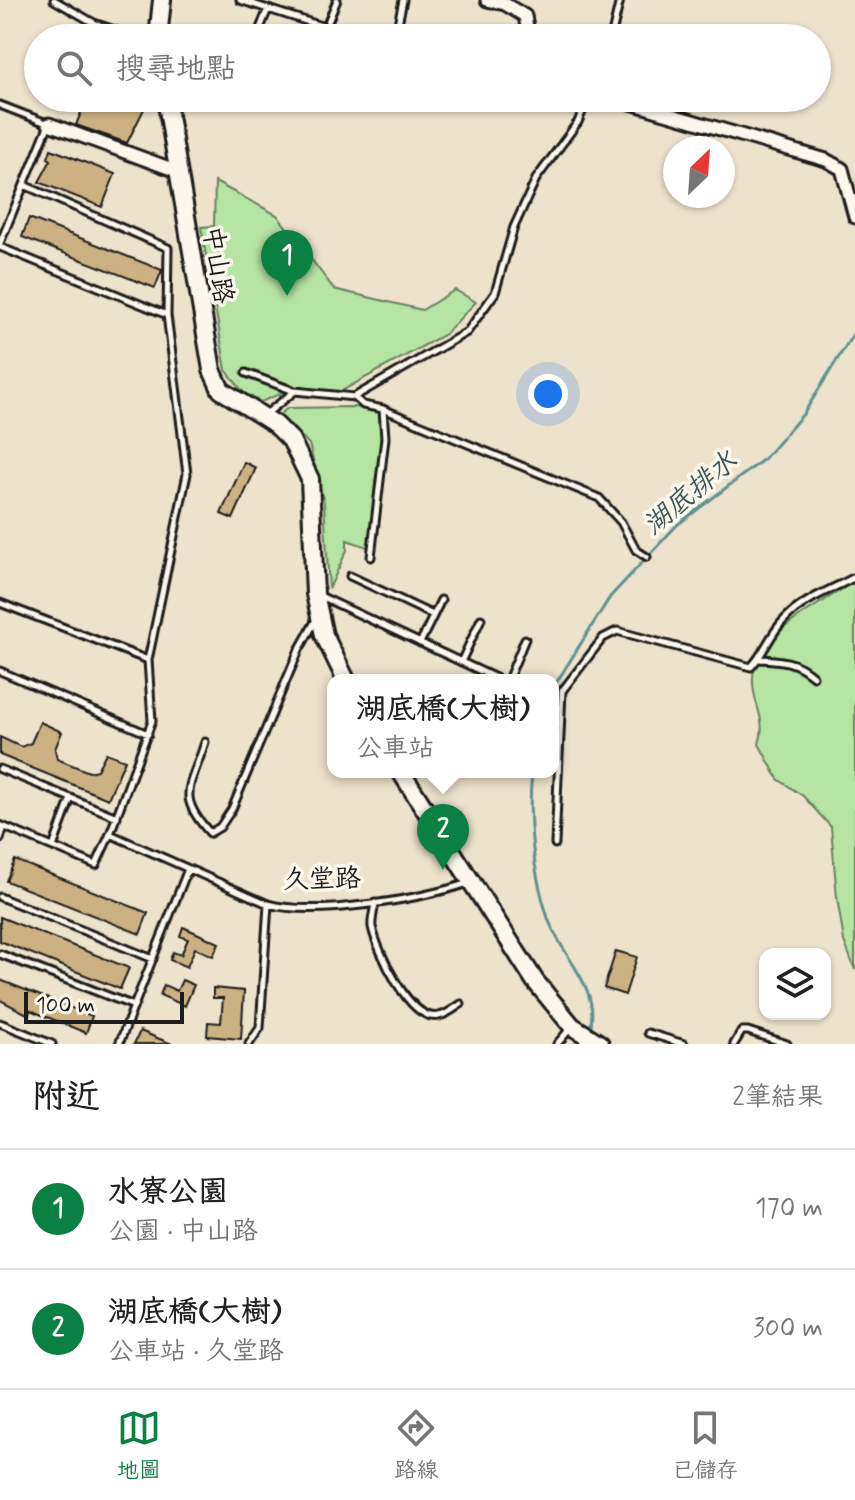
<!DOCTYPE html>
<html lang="zh-TW">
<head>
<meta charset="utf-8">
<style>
	:root { --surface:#fff; --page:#f2f2f2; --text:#222; --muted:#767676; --line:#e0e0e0; --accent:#0b8043 }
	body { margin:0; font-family:Mynerve,"LXGW WenKai TC",sans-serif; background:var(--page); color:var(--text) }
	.controls { position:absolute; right:24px; bottom:24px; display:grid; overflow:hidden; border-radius:16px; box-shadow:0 2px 6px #0004 }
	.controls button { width:72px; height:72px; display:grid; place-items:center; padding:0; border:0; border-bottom:2px solid var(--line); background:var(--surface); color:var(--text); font:40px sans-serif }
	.compass { position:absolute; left:663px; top:136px; width:72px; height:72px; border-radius:50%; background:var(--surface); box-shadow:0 2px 6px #0004; rotate:25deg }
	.scale { position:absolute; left:24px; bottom:20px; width:160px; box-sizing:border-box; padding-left:8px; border:4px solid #1c1c1c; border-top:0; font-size:22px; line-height:28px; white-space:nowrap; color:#1c1c1c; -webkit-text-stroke:6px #fbf7ec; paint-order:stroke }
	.you { position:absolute; left:548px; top:394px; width:28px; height:28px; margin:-20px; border:6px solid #fff; border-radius:50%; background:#1a73e8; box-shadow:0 0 0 12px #1a73e833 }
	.badge { display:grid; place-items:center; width:52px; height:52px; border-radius:50%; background:var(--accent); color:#fff; font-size:26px; font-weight:700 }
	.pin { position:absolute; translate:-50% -66px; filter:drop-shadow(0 2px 4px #0008) }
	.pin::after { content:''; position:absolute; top:42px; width:28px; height:24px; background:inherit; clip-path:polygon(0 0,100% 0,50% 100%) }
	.popup { position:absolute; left:327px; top:674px; width:232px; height:104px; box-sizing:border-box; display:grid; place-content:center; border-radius:16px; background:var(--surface); filter:drop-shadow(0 2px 6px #0005); font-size:26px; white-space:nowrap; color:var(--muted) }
	.popup b { font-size:30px; color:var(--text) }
	.popup::after { content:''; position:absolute; left:50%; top:100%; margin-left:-16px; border:16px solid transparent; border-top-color:var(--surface) }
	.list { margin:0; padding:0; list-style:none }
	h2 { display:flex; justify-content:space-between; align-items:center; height:104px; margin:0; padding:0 32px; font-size:34px }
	h2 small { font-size:26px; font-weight:400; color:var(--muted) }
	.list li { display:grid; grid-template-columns:52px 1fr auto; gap:24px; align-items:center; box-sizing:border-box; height:120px; padding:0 32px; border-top:2px solid var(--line) }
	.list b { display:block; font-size:30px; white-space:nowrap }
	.list p { margin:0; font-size:26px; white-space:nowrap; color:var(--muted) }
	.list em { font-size:26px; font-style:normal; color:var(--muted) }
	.icon { flex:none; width:44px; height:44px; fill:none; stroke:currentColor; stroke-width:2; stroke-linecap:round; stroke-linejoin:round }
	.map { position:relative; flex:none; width:855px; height:1044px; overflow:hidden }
	.search { position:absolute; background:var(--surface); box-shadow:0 2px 6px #0004; left:24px; right:24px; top:24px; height:88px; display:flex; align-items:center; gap:20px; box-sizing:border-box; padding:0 28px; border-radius:44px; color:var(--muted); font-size:30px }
	.sheet { height:344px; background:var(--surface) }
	nav { display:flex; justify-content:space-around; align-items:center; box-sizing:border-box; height:112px; border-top:2px solid var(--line); background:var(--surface); font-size:22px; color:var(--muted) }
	nav a { display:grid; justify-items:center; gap:4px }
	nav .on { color:var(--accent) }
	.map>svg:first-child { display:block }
</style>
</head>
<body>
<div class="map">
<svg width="855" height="1044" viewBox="0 0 855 1044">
	<rect width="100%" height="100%" fill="#ede2cc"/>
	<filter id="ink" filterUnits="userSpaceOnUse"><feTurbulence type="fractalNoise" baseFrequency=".0125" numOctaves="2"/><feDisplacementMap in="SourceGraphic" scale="16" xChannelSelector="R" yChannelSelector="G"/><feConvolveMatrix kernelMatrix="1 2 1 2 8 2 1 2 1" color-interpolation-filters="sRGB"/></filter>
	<g filter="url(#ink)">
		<path fill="#b5e4a3" stroke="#688060" stroke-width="2" d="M215 182 277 215 334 289 422 310 455 290 476 302 445 334 338 393 284 392 261 402 244 393 226 370 201 227 214 226Z
			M356 407 382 413 383 440 370 548 347 540V550L329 589 324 503 309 444 279 415 288 408Z
			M855 580V970L844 941 837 898 831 827 803 796 778 779 759 744C768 718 751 703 753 677 756 631 825 604 855 580Z"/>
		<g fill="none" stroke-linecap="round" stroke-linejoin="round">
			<path stroke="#5f9094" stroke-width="3" d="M553 688 610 597 677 525 764 459 804 413 855 331
				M532 772C527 819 533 872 548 918 561 957 601 986 590 1030"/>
		</g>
		<path fill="#ccb282" stroke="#1c1c1c" stroke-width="2" d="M87 98H129L146 105 127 143 76 125Z
			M51 149 115 174 102 207 39 182 51 160 48 158Z
			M29 218 162 270 155 288 22 237Z
			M244 462 256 468 233 519 221 514Z
			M40 722 62 732 55 749 57 759 89 772 97 770 106 753 125 760 108 799 0 755V737L21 747 31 743Z
			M15 860 148 913 140 934 6 881Z
			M0 917 129 968 120 989 0 941Z
			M183 927 219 943 213 956 195 948 187 967 170 960 173 952 181 955 188 939 180 936Z
			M616 951 637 957 625 995 604 988Z
			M0 980 92 1016 86 1033 30 1010 29 1015 0 1000Z
			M182 980 194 985 185 1006 160 995 164 985 177 991Z
			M213 988 244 991 241 1039 207 1036 208 1022 221 1023 223 998H213Z
			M140 1031 172 1044H134Z"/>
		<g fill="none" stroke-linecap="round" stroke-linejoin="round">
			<defs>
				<path id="lane" d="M54 0 94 23 138 38
					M240 0 359 38
					M326 27 337 0
					M256 38 268 9
					M395 38 403 0
					M611 38 620 0
					M0 105 49 124 0 243
					M24 185 168 248 167 315
					M0 247 167 315 187 474 148 660
					M246 373 294 391
					M354 397 363 405 383 409 385 438 371 557
					M383 409 599 498 621 522 636 550 647 557
					M266 414 295 391 354 397 467 332 495 293 514 227 536 179 578 122 588 98
					M350 576 433 615
					M320 596 500 680
					M0 603 148 660 152 721 110 834 268 904
					M420 643 441 600
					M759 659C782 660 796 661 813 676
					M461 662 481 619
					M0 671 148 734
					M508 680 525 639
					M205 742C191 788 175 795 210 833L220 827 232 809 299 650 317 618
					M0 769 117 817
					M0 825 96 865 110 834
					M0 839 4 827
					M555 844 562 691 603 638 617 631 751 667C764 654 770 634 784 620 802 600 831 590 855 577
					M53 847 71 798
					M0 897 153 959
					M375 903C374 911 371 920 372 927 377 950 410 1023 439 1016 446 1015 455 1008 461 1004
					M0 954 134 1006
					M0 1023 52 1044
					M648 1033 684 1044
					M119 1044 188 869
					M249 1044 260 1028 268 904C316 917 421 899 468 883
					M557 1044 569 1030
					M734 1044 742 1031H748L787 1044"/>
				<path id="street" d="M487 0 505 4 525 16 529 38
					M614 98 826 160 842 169 855 217
					M49 124 177 171"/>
				<path id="secondary" d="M158 38 162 0
					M166 98 212 370 221 390 275 424 291 440 310 479 315 594 324 635 346 680
					M401 772 535 981 572 1026 600 1044"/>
			</defs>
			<use href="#lane" stroke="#1c1c1c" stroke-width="11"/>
			<use href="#street" stroke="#1c1c1c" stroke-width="17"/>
			<use href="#secondary" stroke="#1c1c1c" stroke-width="22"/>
			<use href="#lane" stroke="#fbf7ec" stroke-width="5"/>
			<use href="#street" stroke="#fbf7ec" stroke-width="11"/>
			<use href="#secondary" stroke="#fbf7ec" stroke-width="16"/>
		</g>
	</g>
	<g text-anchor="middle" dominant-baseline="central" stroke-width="7" stroke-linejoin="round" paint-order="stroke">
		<g font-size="26" fill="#1c1c1c" stroke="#fbf7ec">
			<text transform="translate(217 265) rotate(81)">中山路</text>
			<text transform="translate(322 880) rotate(-1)">久堂路</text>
		</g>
		<g font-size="28" font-style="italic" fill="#3d5658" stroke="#fbf7ec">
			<text transform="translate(691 494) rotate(-40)">湖底排水</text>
		</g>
	</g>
</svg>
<div class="controls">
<button><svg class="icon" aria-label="layers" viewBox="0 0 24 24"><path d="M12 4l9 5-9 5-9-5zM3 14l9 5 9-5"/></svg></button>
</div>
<svg class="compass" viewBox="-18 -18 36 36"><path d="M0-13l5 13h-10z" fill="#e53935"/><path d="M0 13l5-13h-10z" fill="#767676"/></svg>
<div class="scale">100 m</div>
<div class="you"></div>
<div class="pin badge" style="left:287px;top:296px">1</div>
<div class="pin badge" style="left:443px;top:870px">2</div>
<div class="popup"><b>湖底橋(大樹)</b>公車站</div>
<div class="search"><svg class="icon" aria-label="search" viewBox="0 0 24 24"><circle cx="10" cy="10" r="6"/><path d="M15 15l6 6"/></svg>搜尋地點</div>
</div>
<section class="sheet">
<h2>附近<small>2筆結果</small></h2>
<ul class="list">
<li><span class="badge">1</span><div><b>水寮公園</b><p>公園 · 中山路</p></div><em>170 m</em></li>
<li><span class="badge">2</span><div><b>湖底橋(大樹)</b><p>公車站 · 久堂路</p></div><em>300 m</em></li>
</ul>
</section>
<nav>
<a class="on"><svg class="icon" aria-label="map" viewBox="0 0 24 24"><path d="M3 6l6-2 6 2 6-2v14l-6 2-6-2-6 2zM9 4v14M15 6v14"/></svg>地圖</a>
<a><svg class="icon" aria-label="directions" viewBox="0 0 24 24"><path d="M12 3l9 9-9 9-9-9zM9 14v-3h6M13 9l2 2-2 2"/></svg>路線</a>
<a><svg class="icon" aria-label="saved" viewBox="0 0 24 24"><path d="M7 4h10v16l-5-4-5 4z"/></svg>已儲存</a>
</nav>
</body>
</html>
